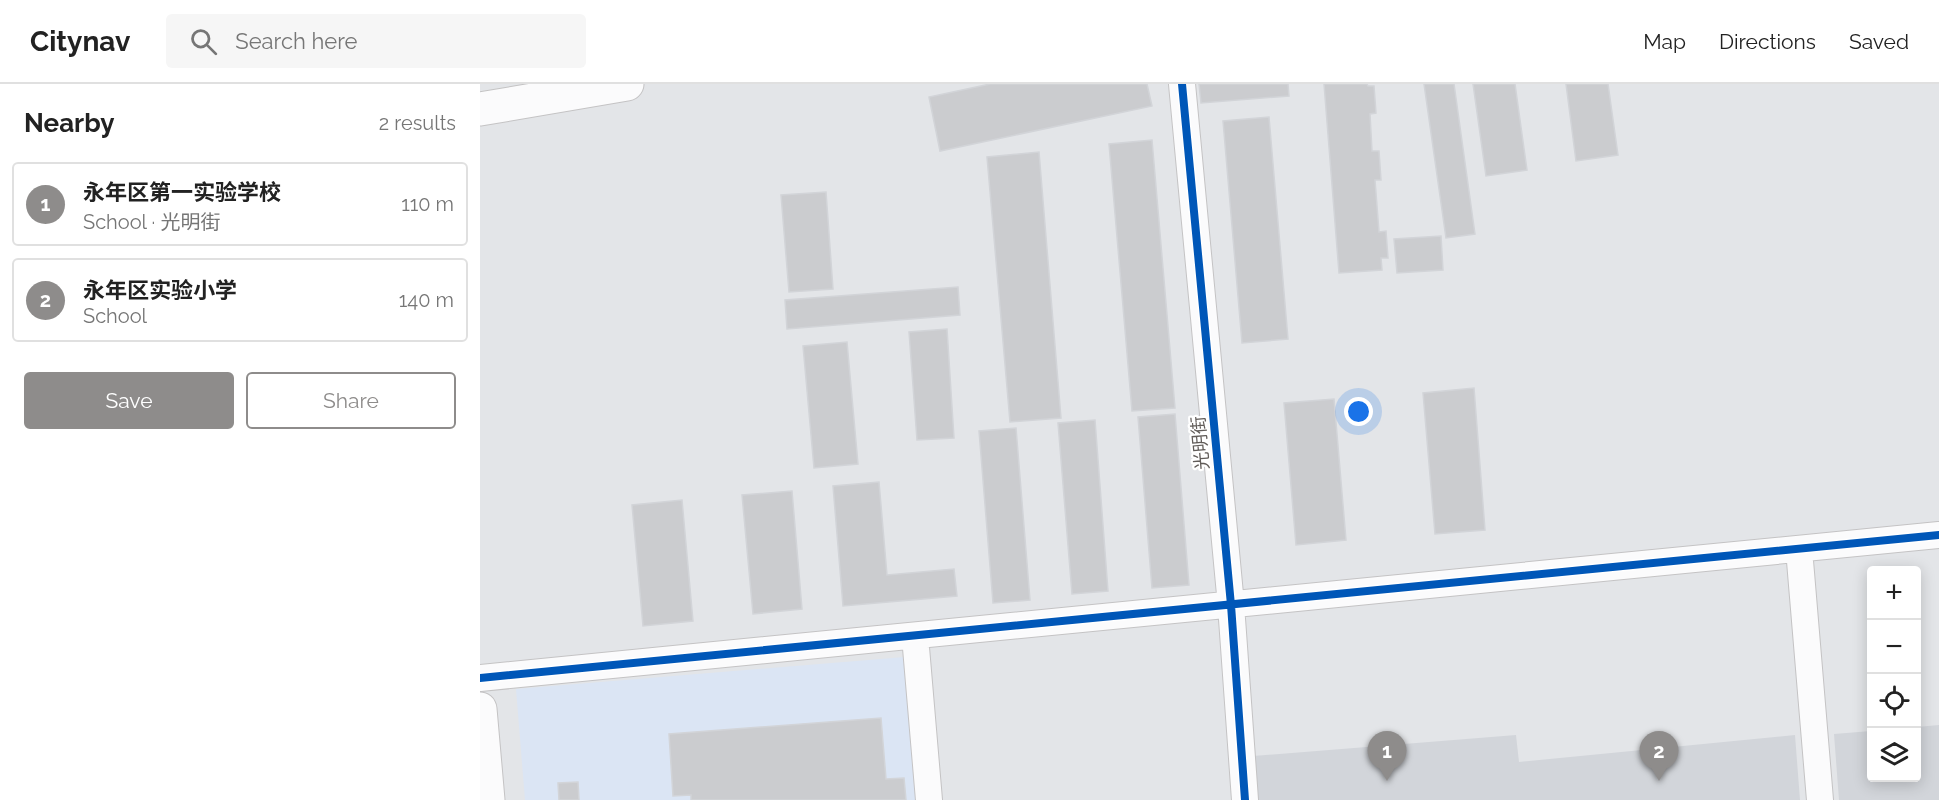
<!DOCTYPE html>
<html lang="en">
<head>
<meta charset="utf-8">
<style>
	:root { --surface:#fff; --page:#f6f6f6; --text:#222; --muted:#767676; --line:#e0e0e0; --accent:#8e8c8b }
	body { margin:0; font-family:Raleway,"Noto Sans SC",sans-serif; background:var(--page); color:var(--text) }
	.controls { position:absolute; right:18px; bottom:18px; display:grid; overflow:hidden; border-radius:6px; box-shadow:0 3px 15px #0003 }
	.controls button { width:54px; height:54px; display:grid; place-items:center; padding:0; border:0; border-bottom:2px solid var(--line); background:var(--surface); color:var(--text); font:30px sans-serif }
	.you { position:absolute; left:879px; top:328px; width:21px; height:21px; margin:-15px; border:4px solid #fff; border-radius:50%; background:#1a73e8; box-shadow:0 0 0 9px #1a73e833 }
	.badge { display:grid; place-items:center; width:39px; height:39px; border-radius:50%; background:var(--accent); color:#fff; font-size:20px; font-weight:700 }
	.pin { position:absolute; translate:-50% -50px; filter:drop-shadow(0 2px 3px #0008) }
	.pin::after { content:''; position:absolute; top:32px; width:21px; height:18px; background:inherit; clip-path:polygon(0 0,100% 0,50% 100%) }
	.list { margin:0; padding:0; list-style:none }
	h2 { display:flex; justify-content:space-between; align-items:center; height:78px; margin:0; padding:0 24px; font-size:26px }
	h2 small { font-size:20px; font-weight:400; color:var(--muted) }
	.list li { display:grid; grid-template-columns:39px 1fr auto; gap:18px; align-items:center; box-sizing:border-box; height:84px; margin:0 12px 12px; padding:0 12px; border:2px solid var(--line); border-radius:6px }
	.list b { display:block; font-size:22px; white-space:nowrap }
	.list p { margin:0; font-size:20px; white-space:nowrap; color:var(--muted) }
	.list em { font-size:20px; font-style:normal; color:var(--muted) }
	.actions { display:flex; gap:12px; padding:18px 24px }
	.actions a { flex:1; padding:14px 0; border:2px solid var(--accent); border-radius:6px; text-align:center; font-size:21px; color:var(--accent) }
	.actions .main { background:var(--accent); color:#fff }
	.icon { flex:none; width:33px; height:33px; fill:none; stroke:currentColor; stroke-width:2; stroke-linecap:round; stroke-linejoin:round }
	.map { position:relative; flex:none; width:1459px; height:716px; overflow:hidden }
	header { display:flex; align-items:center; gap:36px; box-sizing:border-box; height:84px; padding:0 30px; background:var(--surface); border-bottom:2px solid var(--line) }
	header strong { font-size:28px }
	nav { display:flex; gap:33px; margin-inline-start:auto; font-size:21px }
	.search { width:420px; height:54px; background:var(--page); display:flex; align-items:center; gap:15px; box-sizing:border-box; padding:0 21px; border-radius:6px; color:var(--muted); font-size:22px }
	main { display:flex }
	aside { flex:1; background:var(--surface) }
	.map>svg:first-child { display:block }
</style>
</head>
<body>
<header>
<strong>Citynav</strong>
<div class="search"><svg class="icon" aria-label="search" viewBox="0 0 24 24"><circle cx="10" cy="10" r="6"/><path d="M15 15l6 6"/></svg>Search here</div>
<nav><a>Map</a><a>Directions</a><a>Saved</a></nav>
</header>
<main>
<aside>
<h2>Nearby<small>2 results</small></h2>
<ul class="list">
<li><span class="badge">1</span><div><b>永年区第一实验学校</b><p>School · 光明街</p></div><em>110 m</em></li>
<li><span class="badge">2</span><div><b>永年区实验小学</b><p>School</p></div><em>140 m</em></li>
</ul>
<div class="actions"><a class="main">Save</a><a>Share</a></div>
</aside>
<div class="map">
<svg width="1459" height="716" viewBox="0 0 1459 716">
	<rect width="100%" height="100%" fill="#e3e5e8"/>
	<path fill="#dbe5f4" d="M449 571 461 716H45L36 605Z"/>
	<path fill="#d2d5da" d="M1459 641V716H1359L1354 650 1391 647 1392 694H1436L1437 643Z
		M1036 651 1039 678 1315 651 1320 716H776L773 672Z"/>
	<path fill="#cbcccf" stroke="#d2d4d8" stroke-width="1.5" d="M510 0H667L672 22 460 67 449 13Z
		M719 0H808L809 12 721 19Z
		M844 0H887L888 2H894L896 29 890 30 892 67H899L901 96H895L899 148 906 147 908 174H901L902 186 859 189Z
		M944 0H974L995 150 966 154Z
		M993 0H1035L1047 86 1006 92Z
		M1086 0H1128L1138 71 1096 77Z
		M789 33 808 255 762 259 743 37Z
		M672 56 695 324 652 327 629 60Z
		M559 68 581 334 530 338 507 73Z
		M346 108 353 205 309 208 301 111Z
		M961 152 963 186 917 189 914 155Z
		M478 203 480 231 307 245 305 216Z
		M467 245 474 354 437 356 429 248Z
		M367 258 378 380 334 384 323 262Z
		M994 304 1005 446 955 450 943 309Z
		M854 315 866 456 816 461 804 319Z
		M695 330 709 501 672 504 658 333Z
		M615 336 628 507 592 510 578 339Z
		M536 344 550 516 513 519 499 347Z
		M399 398 407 491 474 485 477 512 363 522 353 402Z
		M312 407 322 525 273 530 262 411Z
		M202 416 213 537 163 542 152 421Z
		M401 634 406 695 424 694 426 716H211V711L193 712 189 650Z
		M98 698 99 716H79L78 699Z"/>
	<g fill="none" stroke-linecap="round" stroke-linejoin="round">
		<defs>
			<path id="street" d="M702 0 751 521 765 716
				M1319 465 1340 716
				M435 552 449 716
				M0 594 1459 451"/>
			<path id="secondary" d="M0 25 147 0
				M0 625 8 716"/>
		</defs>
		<use href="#street" stroke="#c4c3c4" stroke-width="28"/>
		<use href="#secondary" stroke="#c4c3c4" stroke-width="35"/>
		<use href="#street" stroke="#fbfbfc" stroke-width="26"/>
		<use href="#secondary" stroke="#fbfbfc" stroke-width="33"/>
		<defs>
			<path id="cycleway" d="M702 0 751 521 765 716
				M0 594 1459 451"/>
		</defs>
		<use href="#cycleway" stroke="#fff" stroke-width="11"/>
		<use href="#cycleway" stroke="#0057b8" stroke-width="8"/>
	</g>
	<g text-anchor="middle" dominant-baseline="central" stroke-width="4.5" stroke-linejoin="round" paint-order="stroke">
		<g font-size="18" fill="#615c59" stroke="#fff">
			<text transform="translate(720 359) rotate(-95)">光明街</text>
		</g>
	</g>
</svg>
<div class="controls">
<button>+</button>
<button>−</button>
<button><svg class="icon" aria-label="locate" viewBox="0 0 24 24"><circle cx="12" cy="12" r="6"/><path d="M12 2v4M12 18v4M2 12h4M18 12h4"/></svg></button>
<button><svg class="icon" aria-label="layers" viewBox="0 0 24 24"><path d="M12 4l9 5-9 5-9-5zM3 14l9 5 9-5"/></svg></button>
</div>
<div class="you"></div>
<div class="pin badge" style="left:907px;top:697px">1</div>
<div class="pin badge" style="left:1179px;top:697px">2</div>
</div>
</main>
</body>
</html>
